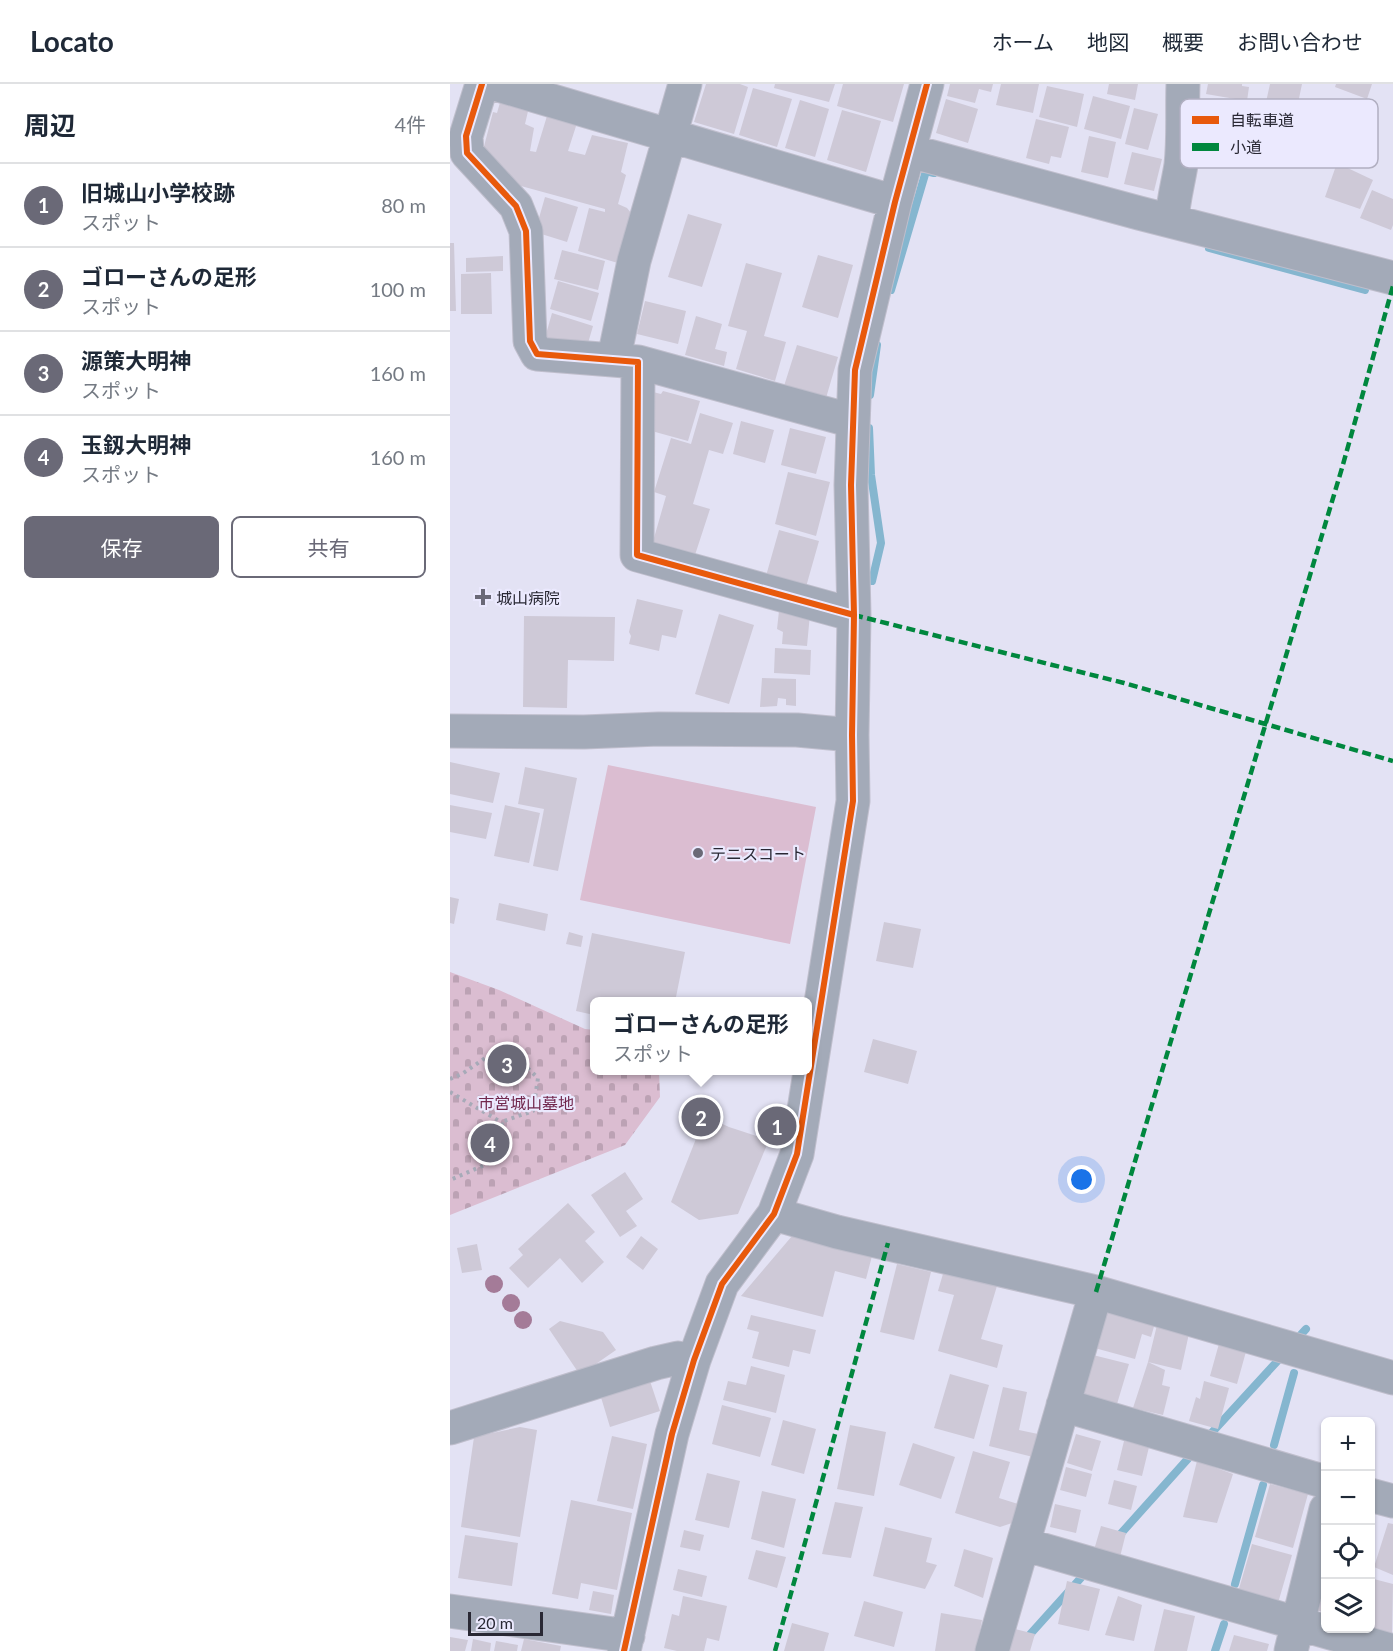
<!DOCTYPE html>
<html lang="ja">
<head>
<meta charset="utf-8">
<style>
	:root { --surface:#fff; --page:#f2f2f3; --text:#1f2937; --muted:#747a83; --line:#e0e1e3; --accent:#6a6977 }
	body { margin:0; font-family:Lato,"Noto Sans JP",sans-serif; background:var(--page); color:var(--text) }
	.controls { position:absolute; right:18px; bottom:18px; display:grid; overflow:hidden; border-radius:9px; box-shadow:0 2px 4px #0004 }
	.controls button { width:54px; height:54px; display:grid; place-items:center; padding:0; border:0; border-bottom:2px solid var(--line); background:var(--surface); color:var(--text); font:30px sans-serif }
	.scale { position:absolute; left:18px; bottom:15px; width:75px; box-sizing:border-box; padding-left:6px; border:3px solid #292834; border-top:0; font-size:16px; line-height:21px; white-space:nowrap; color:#292834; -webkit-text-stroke:4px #ebe9fe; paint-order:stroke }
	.you { position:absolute; left:632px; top:1096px; width:21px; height:21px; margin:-15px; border:4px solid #fff; border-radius:50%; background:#1a73e8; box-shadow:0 0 0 9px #1a73e833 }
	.badge { display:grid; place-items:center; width:39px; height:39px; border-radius:50%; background:var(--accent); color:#fff; font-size:20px; font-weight:700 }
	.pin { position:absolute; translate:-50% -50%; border:3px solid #fff; box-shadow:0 2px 6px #0006 }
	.popup { position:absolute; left:140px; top:913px; width:222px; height:78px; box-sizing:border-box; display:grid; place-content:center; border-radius:9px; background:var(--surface); filter:drop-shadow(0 2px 4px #0005); font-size:20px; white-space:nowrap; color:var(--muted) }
	.popup b { font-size:22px; color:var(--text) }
	.popup::after { content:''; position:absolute; left:50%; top:100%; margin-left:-12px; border:12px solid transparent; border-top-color:var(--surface) }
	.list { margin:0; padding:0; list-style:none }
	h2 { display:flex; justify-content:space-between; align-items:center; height:78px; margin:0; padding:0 24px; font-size:26px }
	h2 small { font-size:20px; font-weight:400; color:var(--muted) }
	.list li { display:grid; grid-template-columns:39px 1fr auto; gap:18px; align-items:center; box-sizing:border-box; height:84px; padding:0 24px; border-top:2px solid var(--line) }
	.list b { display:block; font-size:22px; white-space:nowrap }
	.list p { margin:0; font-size:20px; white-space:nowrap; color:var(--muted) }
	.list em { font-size:20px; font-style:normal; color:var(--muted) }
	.actions { display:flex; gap:12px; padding:18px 24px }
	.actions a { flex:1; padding:14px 0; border:2px solid var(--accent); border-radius:9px; text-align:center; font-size:21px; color:var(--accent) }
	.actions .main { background:var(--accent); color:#fff }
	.icon { flex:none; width:33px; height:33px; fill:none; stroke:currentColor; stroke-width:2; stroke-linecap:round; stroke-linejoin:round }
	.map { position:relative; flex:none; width:943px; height:1567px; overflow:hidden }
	header { display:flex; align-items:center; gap:36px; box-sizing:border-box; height:84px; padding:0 30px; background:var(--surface); border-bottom:2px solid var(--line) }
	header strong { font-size:28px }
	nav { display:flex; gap:33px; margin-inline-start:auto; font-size:21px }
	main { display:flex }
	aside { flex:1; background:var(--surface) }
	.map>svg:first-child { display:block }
</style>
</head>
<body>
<header>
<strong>Locato</strong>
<nav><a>ホーム</a><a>地図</a><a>概要</a><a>お問い合わせ</a></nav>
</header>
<main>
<aside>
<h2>周辺<small>4件</small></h2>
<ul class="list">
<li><span class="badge">1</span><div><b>旧城山小学校跡</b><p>スポット</p></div><em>80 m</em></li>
<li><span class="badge">2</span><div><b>ゴローさんの足形</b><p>スポット</p></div><em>100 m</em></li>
<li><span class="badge">3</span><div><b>源策大明神</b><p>スポット</p></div><em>160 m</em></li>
<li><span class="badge">4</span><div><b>玉釼大明神</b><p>スポット</p></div><em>160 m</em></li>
</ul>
<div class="actions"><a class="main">保存</a><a>共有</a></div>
</aside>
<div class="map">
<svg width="943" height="1567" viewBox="0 0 943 1567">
	<defs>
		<pattern id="cemetery-stones" width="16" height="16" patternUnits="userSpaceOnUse" patternTransform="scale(1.5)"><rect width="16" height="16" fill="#dbbdd1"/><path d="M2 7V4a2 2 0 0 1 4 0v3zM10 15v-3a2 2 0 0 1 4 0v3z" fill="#bca2b4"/></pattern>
	</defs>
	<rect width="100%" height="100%" fill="#e3e2f4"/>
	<path fill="url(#cemetery-stones)" d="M0 888 49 906 135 945 144 946V986L209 987 210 1013 175 1061 0 1131Z"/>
	<path fill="#dbbdd1" d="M158 681 366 723 340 860 130 816Z"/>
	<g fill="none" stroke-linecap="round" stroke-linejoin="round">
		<path stroke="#85b6cf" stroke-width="8" d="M759 164 915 206
			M441 206 476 87 484 89
			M420 311 427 261
			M419 344 421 391 431 459 422 497
			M845 1257 856 1245
			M756 1355 833 1271
			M824 1361 844 1289
			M666 1455 744 1368
			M785 1500 813 1401
			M565 1567 638 1486
			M765 1567 774 1540"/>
	</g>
	<path fill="#cec9d7" d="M256 0H290L298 3 284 50 244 38Z
		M325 0H385L379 18 324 4Z
		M393 0H454L443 38 387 22Z
		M500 0H543L541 8 529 5 525 19 497 12Z
		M551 0H589L583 29 546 21Z
		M659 0H688L685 16 657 10Z
		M758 0H792V2L799 3 797 17 756 10Z
		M820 0H852L847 24 816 18Z
		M886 0H922L917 15 885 3Z
		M597 2 634 10 627 43 589 33Z
		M303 4 342 15 327 63 289 51Z
		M643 12 680 22 671 55 634 45Z
		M51 15 79 23 75 40 84 44 80 67 86 68 97 32 127 39 118 67 135 71 142 51 178 59 171 88 176 91 168 120 177 124 182 130 171 180 128 167 139 124 155 128V125L60 99 32 70 43 28 47 29Z
		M496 15 528 25 518 59 486 49Z
		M350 16 379 25 365 73 335 64Z
		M758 17 808 25 804 48 786 45 779 79 743 71 751 38 754 39Z
		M684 24 708 30 698 66 675 60Z
		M392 26 431 37 416 88 377 76Z
		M586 35 619 43 611 74 601 72 599 80 576 74Z
		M855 36 884 47 872 81 843 71Z
		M639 52 666 58 658 94 631 88Z
		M682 68 712 75 704 107 674 100Z
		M887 79 923 96 910 125 875 113Z
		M922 106 943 115V141L941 146 910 134Z
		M95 113 128 123 117 158 85 148Z
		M238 130 272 140 252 203 218 193Z
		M0 159H4L6 227H0Z
		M112 166 155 177 148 206 104 195Z
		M368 171 403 181 388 234 352 223Z
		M53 172V187L16 188V174Z
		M296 179 332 189 314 252 336 258 325 297 286 285 297 247 278 242Z
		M41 189 42 230H11V190Z
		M108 197 149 209 141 237 100 225Z
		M195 217 236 227 228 260 187 250Z
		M102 229 143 242 136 266 95 254Z
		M246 232 272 240 265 265 277 268 274 282 235 271Z
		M347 261 388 273 376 314 334 302Z
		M213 307 250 317 238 357 198 346 203 308 211 310Z
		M250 329 283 339 273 370 259 366 243 420 260 425 244 474 202 461 216 412 204 408 221 354 241 360Z
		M291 337 324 346 315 379 283 370Z
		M340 344 376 353 366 390 331 381Z
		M338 388 380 398 366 452 325 440Z
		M329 446 369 457 354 510 314 499Z
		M187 515 233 526 226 554 212 551 209 567 179 560 181 552 179 548Z
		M329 527 360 530 357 562 332 560 333 548 327 545Z
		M269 530 304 541 279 620 245 610Z
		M74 532 165 533 164 577 118 576 117 624 73 623Z
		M325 564 361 566 360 591 324 589Z
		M312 594 346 595V622L336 621V615L328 614 327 622 310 623Z
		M0 678 50 689 43 719 0 710Z
		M75 683 127 694 108 787 83 782 94 725 68 720Z
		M0 721 42 729 36 755 0 748Z
		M55 721 90 729 79 779 44 772Z
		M0 813 9 815 4 840 0 839Z
		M49 819 98 830 95 847 46 836Z
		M434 838 471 845 463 884 426 877Z
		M119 848 133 852 131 863 116 860Z
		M142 849 235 868 225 918H144V931L126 927Z
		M423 955 467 967 458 1000 414 988Z
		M255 1032 279 1043 319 1056 288 1130 249 1136 221 1118Z
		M33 1048 50 1051 47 1070 30 1067Z
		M175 1088 193 1115 176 1127 187 1142 170 1153 141 1111Z
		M118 1119 145 1148 135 1157 154 1178 132 1199 110 1174 78 1204 59 1184 73 1171 68 1165Z
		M191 1152 208 1165 193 1186 176 1173Z
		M342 1152 422 1172 416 1195 385 1187 373 1233 291 1212Z
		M27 1160 32 1186 12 1189 7 1164Z
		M497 1176 550 1192 531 1255 553 1261 547 1284 488 1267 504 1211 488 1207Z
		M447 1180 481 1188 464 1256 430 1248Z
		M678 1224 707 1232 701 1253 692 1250 685 1275 641 1263 655 1228 676 1234Z
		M301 1231 366 1246 360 1270 343 1266 339 1283 302 1274 309 1248 297 1245Z
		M110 1237 153 1248 166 1266 130 1291 99 1245Z
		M708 1237 740 1245 731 1286 698 1278Z
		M770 1256 797 1264 787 1300 760 1292Z
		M639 1270 679 1280 667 1320 628 1311Z
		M698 1278 715 1286 712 1301 720 1303 713 1331 683 1324Z
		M301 1282 335 1291 326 1329 273 1316 278 1297 296 1301Z
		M500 1290 539 1301 524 1355 484 1344Z
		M199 1294 210 1327 160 1343 150 1310Z
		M754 1297 779 1304 768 1345 739 1337 746 1313 750 1315Z
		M553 1303 577 1308 569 1346 588 1350 583 1373 539 1362Z
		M272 1321 321 1334 310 1373 262 1360Z
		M333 1336 366 1345 354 1390 321 1381Z
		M400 1341 436 1348 424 1412 387 1405Z
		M70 1343 87 1346 70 1453 11 1443 24 1353Z
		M626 1350 651 1357 642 1387 617 1379Z
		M162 1352 197 1360 183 1425 147 1417Z
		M674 1357 699 1363 692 1392 667 1386Z
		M463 1359 505 1373 491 1415 449 1401Z
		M523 1367 560 1378 549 1414 568 1420 562 1439 550 1443 505 1429Z
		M747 1377 783 1390 767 1439 733 1433Z
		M616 1383 642 1390 636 1413 610 1406Z
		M257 1389 290 1397 279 1444 245 1436Z
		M664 1396 687 1402 681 1426 658 1420Z
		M820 1400 858 1410 843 1464 805 1453Z
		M312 1407 346 1415 334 1464 301 1455Z
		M121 1416 182 1429 167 1506 131 1499 128 1515 102 1510Z
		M385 1418 413 1423 401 1474 372 1470Z
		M605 1420 631 1426 626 1449 600 1443Z
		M938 1439 943 1440V1491L924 1483Z
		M651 1442 676 1449 670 1473 644 1466Z
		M435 1443 482 1454 476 1478 487 1481 475 1505 423 1492Z
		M234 1446 254 1451 250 1467 230 1463Z
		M15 1451 68 1459 62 1502 8 1494Z
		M802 1460 842 1471 826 1526 786 1515Z
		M514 1465 543 1474 533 1514 504 1502Z
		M306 1466 336 1473 327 1504 298 1495Z
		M876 1481V1529L859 1524Z
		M228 1485 257 1492 252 1513 223 1506Z
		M920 1494 943 1500 942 1551 920 1545Z
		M617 1497 650 1505 639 1547 608 1540Z
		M143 1507 164 1511 161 1530 139 1526Z
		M233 1512 277 1522 269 1557 257 1554 254 1567H227L214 1564 222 1530 229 1532Z
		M668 1512 692 1521 684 1557 655 1551Z
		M414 1517 453 1528 444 1563 404 1552Z
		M714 1525 745 1532 737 1567H704Z
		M491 1529 532 1536 526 1567H485Z
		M342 1539 379 1549 374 1567H334Z
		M565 1545 585 1550 580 1567H559Z
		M784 1551 819 1560 817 1567H779Z
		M0 1553 18 1556 15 1567H0Z
		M23 1555 41 1559 40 1567H21Z
		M74 1555 111 1562 110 1567H71Z
		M46 1557 68 1561 67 1567H44Z"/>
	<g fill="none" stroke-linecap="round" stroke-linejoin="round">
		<defs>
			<path id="minor" d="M32 0 16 52 17 69 66 122 76 147 80 257 87 270 188 278 187 471 404 531
				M45 0 445 118
				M460 67 689 129 943 194
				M722 137C723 117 728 100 731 81 734 54 732 27 733 0
				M164 274 184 177 235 0
				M188 278 403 337
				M0 647 134 648 209 645 347 646 402 651
				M324 1130 387 1148 646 1208 943 1294
				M613 1321 876 1398
				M0 1344 206 1279 228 1274 244 1276
				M920 1411 943 1417
				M573 1460 943 1567
				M0 1527 178 1552
				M174 1567 222 1350 244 1276 272 1200 324 1130 347 1070 403 717 402 651 404 531 401 401 405 286 445 118 477 0
				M542 1567 646 1208
				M841 1567 876 1425"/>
		</defs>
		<use href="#minor" stroke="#bfbecc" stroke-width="35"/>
		<path stroke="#a7aab8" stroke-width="4" stroke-dasharray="3 4.5" stroke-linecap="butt" d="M0 995 12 990 44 968 68 975 88 994 83 1027 51 1038
			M0 1008 51 1038 60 1057 55 1072 0 1096"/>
		<use href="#minor" stroke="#a3aab8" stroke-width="33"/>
		<path stroke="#00873e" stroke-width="4.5" stroke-dasharray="9 4.5" stroke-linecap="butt" d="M404 531 674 599 943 677
			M646 1208 892 384 943 202
			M325 1567 438 1159"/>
		<defs>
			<path id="cycleway" d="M32 0 16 52 17 69 66 122 76 147 80 257 87 270 188 278 187 471 404 531
				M174 1567 222 1350 244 1276 272 1200 324 1130 347 1070 403 717 402 651 404 531 401 401 405 286 445 118 477 0"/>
		</defs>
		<use href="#cycleway" stroke="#ebe9fe" stroke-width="10"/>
		<use href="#cycleway" stroke="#e8590c" stroke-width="6"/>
	</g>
	<g fill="#a47b98">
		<circle cx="44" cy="1200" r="9"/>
		<circle cx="61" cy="1219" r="9"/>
		<circle cx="73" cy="1236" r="9"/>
	</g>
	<g fill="#6a6977" stroke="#ebe9fe" stroke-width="2">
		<path d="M30 504h6v6h6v6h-6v6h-6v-6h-6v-6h6z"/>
		<circle cx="248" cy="769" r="6"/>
	</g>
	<g text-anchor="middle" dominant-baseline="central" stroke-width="4.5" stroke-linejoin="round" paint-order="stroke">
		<g font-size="16" fill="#292834" stroke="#ebe9fe" text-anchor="start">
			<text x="46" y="513">城山病院</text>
			<text x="260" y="769">テニスコート</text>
		</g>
		<g font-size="16" fill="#71274d" stroke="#ebe9fe">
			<text x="76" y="1018">市営城山墓地</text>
		</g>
	</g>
	<rect x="730" y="15" width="198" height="69" rx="9" fill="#ebe9fe" stroke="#b1afc1" stroke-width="1.5"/>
	<rect x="742" y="32" width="27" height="8" fill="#e8590c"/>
	<rect x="742" y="59" width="27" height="8" fill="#00873e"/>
	<g font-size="16" fill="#292834">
		<text x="780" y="42">自転車道</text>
		<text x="780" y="69">小道</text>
	</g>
</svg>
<div class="controls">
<button>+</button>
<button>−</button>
<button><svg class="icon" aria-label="locate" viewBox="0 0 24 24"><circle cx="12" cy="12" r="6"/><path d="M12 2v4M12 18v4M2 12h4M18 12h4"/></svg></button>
<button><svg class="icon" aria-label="layers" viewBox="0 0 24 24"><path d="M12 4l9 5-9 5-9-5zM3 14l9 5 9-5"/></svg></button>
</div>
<div class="scale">20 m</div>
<div class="you"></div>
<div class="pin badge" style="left:327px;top:1042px">1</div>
<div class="pin badge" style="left:251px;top:1033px">2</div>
<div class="popup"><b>ゴローさんの足形</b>スポット</div>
<div class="pin badge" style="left:57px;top:980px">3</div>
<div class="pin badge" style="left:40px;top:1059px">4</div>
</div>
</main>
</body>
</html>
